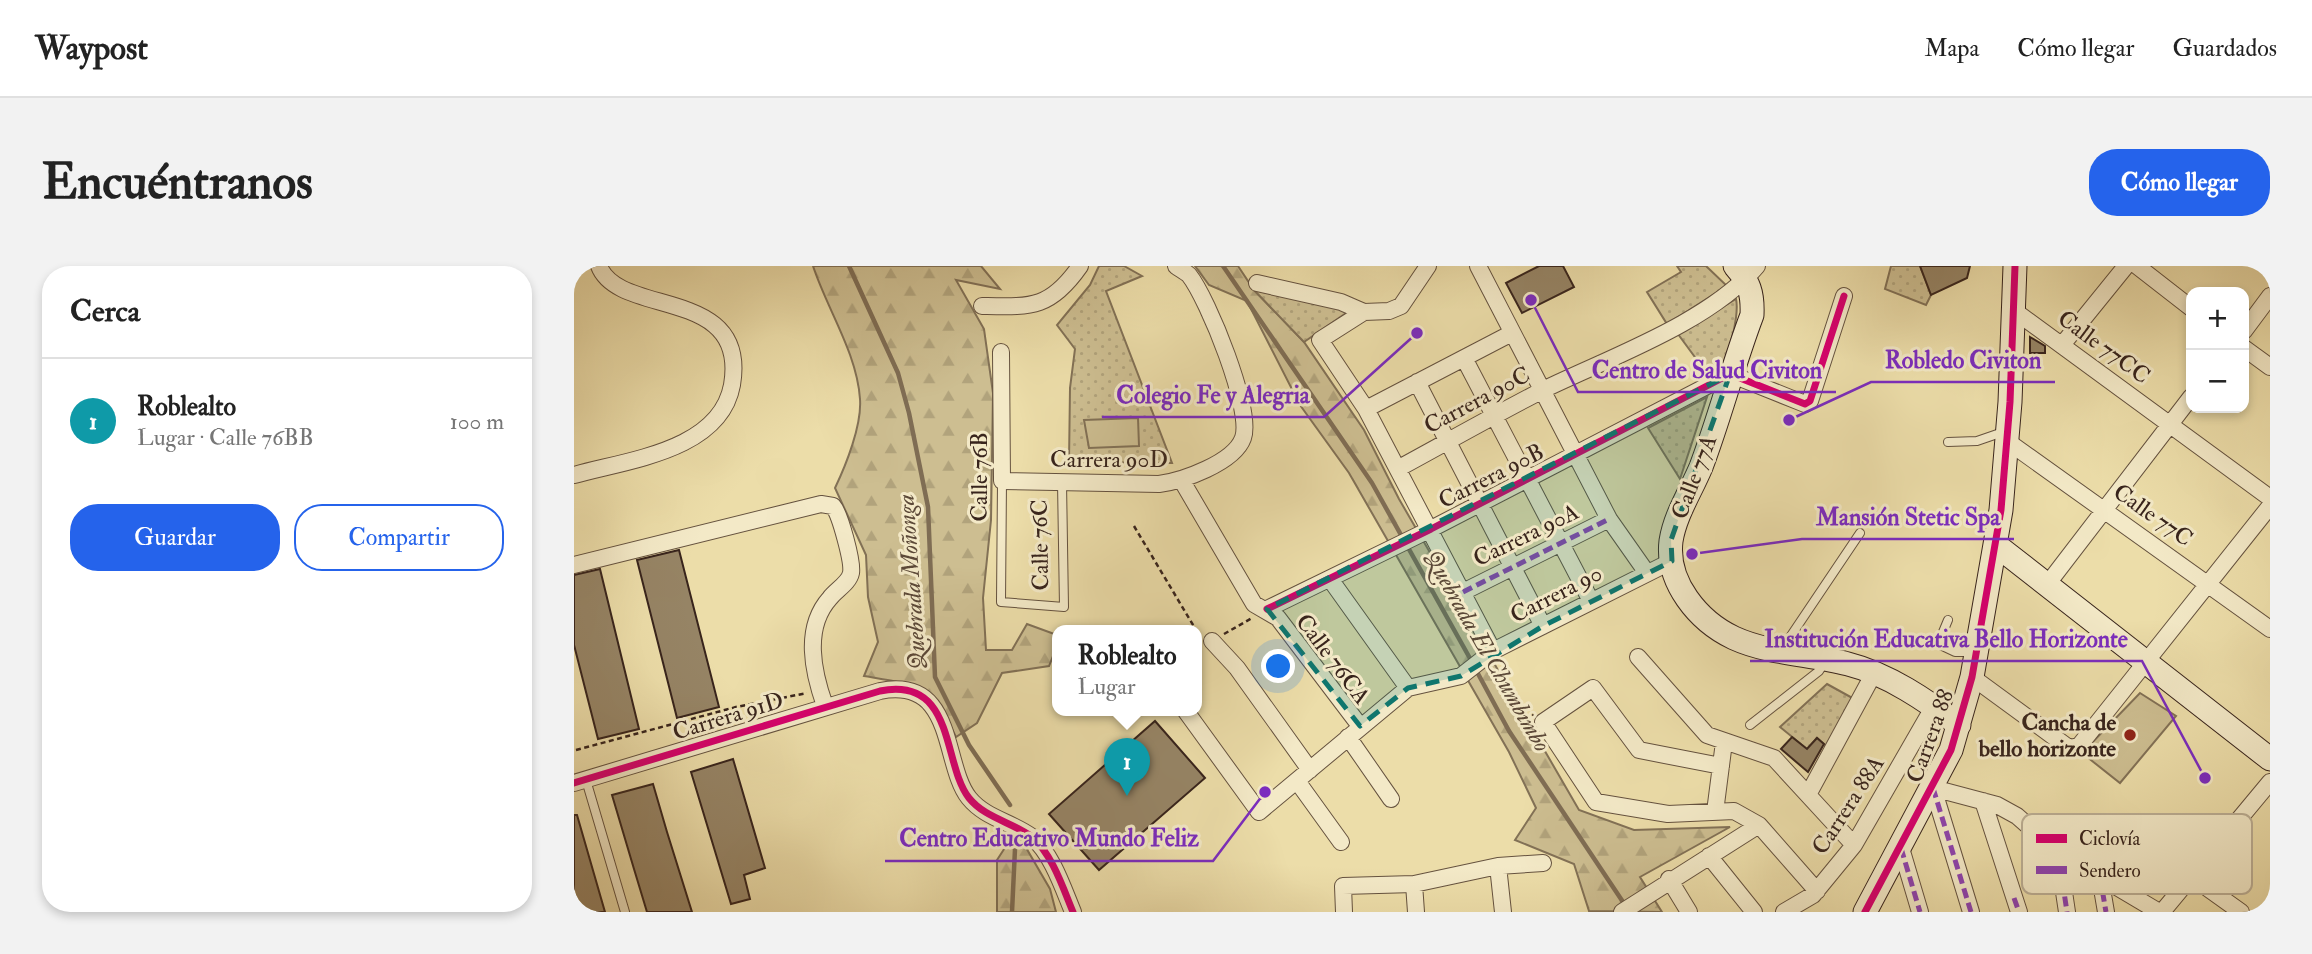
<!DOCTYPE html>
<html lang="es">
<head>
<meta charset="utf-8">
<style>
	:root { --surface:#fff; --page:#f2f2f2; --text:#222; --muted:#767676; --line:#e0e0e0; --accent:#2563eb }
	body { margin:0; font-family:"IM FELL Double Pica",serif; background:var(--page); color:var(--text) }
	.controls { position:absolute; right:21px; top:21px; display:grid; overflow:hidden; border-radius:14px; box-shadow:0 4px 10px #0003 }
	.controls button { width:63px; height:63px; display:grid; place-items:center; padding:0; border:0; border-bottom:2px solid var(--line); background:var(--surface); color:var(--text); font:35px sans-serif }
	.you { position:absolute; left:705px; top:401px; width:24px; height:24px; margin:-18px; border:5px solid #fff; border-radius:50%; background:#1a73e8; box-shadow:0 0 0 10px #1a73e833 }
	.badge { display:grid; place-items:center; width:46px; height:46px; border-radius:50%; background:var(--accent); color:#fff; font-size:23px; font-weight:700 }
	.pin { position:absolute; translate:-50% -58px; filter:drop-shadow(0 2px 4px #0008) }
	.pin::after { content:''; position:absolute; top:37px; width:24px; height:21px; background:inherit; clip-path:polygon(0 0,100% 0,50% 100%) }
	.popup { position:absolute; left:478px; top:359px; width:150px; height:91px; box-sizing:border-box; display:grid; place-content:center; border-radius:14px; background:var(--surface); filter:drop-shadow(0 2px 5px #0005); font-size:23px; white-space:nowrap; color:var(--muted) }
	.popup b { font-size:26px; color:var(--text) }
	.popup::after { content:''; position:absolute; left:50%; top:100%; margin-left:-14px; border:14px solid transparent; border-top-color:var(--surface) }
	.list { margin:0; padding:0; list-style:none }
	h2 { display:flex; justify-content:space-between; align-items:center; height:91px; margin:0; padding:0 28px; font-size:30px }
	h2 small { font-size:23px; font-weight:400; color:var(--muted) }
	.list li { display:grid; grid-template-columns:46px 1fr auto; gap:21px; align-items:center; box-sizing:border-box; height:126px; padding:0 28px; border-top:2px solid var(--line) }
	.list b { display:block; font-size:26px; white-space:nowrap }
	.list p { margin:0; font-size:23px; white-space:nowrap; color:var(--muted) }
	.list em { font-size:23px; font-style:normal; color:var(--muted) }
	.actions { display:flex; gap:14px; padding:21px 28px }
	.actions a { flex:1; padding:16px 0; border:2px solid var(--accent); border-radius:28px; text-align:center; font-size:24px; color:var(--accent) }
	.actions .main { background:var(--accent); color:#fff }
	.map { position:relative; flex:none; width:1696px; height:646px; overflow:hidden; border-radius:28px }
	header { display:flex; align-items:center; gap:42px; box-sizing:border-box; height:98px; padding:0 35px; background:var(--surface); border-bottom:2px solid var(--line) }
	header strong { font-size:33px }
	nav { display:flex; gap:38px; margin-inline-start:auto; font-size:24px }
	.intro { display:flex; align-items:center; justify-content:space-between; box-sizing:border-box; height:168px; padding:0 42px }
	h1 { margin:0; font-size:49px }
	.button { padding:18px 32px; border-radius:28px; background:var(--accent); color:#fff; font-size:24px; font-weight:700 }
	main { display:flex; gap:42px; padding:0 42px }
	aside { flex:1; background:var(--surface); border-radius:28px; box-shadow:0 4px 10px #0003 }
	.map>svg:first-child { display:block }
</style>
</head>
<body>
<header>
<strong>Waypost</strong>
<nav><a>Mapa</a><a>Cómo llegar</a><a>Guardados</a></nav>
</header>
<div class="intro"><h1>Encuéntranos</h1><a class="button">Cómo llegar</a></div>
<main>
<aside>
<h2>Cerca<small></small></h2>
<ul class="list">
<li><span class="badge" style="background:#0f9aa8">1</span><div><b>Roblealto</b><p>Lugar · Calle 76BB</p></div><em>100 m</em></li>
</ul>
<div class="actions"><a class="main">Guardar</a><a>Compartir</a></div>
</aside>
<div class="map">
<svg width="1696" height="646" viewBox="0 0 1696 646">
	<defs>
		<pattern id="forest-firs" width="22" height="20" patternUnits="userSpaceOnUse" patternTransform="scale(1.75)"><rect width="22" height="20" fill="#cdbe91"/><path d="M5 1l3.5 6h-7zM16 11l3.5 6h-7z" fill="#b1a37c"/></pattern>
		<pattern id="park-dots" width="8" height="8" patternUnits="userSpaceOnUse" patternTransform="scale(1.75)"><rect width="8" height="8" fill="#cdbe91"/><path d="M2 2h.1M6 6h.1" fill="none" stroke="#b1a37c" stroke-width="1.8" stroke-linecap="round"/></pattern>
	</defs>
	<rect width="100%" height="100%" fill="#ecdda9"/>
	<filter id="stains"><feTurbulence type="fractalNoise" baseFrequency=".00286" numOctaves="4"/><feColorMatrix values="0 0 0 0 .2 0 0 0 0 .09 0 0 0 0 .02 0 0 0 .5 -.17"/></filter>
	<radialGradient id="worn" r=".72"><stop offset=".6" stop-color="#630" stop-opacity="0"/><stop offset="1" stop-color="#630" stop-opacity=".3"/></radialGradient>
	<path fill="url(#forest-firs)" stroke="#827156" stroke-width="2" d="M239 0H407L426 23 382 14 410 63 419 127 417 254 409 332 412 384H438L453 358 483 369V380L475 400 428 407 403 457 382 471C356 418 344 419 290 410L304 376 294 331 292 289 261 222C272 199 288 159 286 133 283 87 253 43 239 0Z
		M621 0H664L680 24 730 76 790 164 825 233 1005 544 1060 564 1156 561 1066 611 1088 646 1015 645 1000 598 941 574 962 542 935 486 775 207 726 139 673 35 635 19Z
		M434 577 451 580 476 623 482 646H423V594Z"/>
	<path fill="url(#park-dots)" stroke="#827156" stroke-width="2" d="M525 0H550L568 10 532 25 598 197 495 196 496 122 501 83 483 59 516 19Z
		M1103 0H1132L1153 20 1093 58 1073 26 1107 6Z
		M1317 0H1346L1357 29 1352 39 1311 23Z
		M680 24 775 45 730 76Z
		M1162 33C1166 50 1153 103 1137 113L1104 68Z
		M1133 131 1106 213 1074 162Z
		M1253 418 1282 434 1256 484 1243 472 1233 483 1206 461Z"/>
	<path fill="#cdbe91" stroke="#827156" stroke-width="2" d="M564 152 565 180 515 182 510 154Z
		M1566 427 1602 450 1546 517 1508 487Z"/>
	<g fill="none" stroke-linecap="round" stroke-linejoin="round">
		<path stroke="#7f6d54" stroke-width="4.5" d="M275 0 324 107 335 147 354 241 361 411 395 479 436 539
			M649 0 798 217 898 396
			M902 404 935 465 1051 639
			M438 646 441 583"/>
	</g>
	<path fill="#968465" stroke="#38241c" stroke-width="2" d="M965 0H989L1000 21 948 47 932 17Z
		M1346 0H1396L1393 12 1357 29Z
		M1456 71 1471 80V87H1456Z
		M105 284 145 441 103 452 63 294Z
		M26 303 65 463 24 473 0 379V309Z
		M581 455 631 512 525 604 475 548Z
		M1218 471 1233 483 1243 472 1250 478 1234 506 1207 483Z
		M159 493 191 602 170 609 176 633 157 638 117 506Z
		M79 518 93 566 118 646H73L60 603 38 529Z
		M0 549H3L31 646H0Z"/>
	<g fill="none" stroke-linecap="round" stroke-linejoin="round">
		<defs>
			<path id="lane" d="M1374 176 1403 175 1432 165
				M428 215 427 336 490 341 488 216
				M1374 354 1364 378 1381 386H1400
				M1208 383 1286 267
				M1176 459 1245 405 1251 396
				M12 514 51 646"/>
			<path id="street" d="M854 0 827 40 815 45 790 46 746 74 792 143 919 385
				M904 0 1035 253 1073 307
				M1563 0 1617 42
				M683 17 767 36 790 46
				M408 40C457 41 476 43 506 0
				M1438 43 1696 232
				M1670 65 1696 30
				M1488 79 1552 0
				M1670 82 1696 101
				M427 86 428 215 585 218C608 215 660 197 669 172 679 144 634 33 615 9 612 6 606 3 602 0
				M890 92 1017 335
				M843 116 969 360
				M792 143 938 67
				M1433 175 1696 363
				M825 202C873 176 922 148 971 123 1037 91 1136 56 1183 0
				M0 209C53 194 146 185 158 119 175 19 45 52 25 0
				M608 215 680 338 704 352 786 460
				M0 299 247 238 259 240C266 248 279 296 277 307 275 317 262 324 256 332 229 362 239 406 251 440
				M756 313 834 422
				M1472 320 1617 131
				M889 326 1035 253
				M693 343 857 263 1156 108 1231 138 1236 135 1270 30
				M638 375 663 402 736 504
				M1064 391 1133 469 1200 492 1280 579
				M1398 411 1495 482 1505 480 1696 240
				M611 444 685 546 834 422 887 410 919 385 1098 295
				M774 471 817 533
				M1147 500 1065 484 1019 422 969 456 1022 536 1094 548 1160 545 1185 559 1243 625
				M723 515 767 576
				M0 517 306 425C382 410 368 498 395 532 411 552 438 556 458 571 478 588 489 622 499 646
				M1235 527 1300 407
				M1409 535 1445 646
				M1141 546 1150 476
				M1327 582 1346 646
				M1484 586 1493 646
				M1135 590 1180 646
				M924 600 929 646
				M1526 611 1532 646
				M1618 611 1667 646
				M1095 613 1115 646
				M840 618 842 646
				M770 646 769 620 840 618 924 600 969 597
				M1048 646 1185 559
				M1210 646 1239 629 1280 579 1360 440
				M1397 646 1359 522 1423 539 1443 550 1484 586 1585 646
				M1588 646 1696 516"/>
			<path id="secondary" d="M1161 0C1175 16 1179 27 1178 49 1159 99 1146 151 1127 201 1117 225 1101 249 1097 275 1092 316 1124 355 1160 372 1195 388 1237 388 1274 398 1314 408 1353 435 1385 459
				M1422 279 1696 493
				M1291 646 1377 484 1398 411 1427 244 1436 136 1441 0"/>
		</defs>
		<use href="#lane" stroke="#65523f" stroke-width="10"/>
		<use href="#street" stroke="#65523f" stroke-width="18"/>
		<use href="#secondary" stroke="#38241c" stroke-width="25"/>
		<path stroke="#38241c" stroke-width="2.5" stroke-dasharray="5 3.5" stroke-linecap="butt" d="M560 260 622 364
			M650 368 678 352
			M2 484 162 441 233 427"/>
		<use href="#lane" stroke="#f3e9c7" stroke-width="8"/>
		<use href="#street" stroke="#f3e9c7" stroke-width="16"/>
		<use href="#secondary" stroke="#f3e9c7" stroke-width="23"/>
		<path stroke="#8e44ad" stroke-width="5" stroke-dasharray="10 5" stroke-linecap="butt" d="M889 326 1035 253
			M1359 522 1397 646
			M1327 582 1346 646
			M1484 586 1493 646
			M1526 611 1532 646
			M1440 632 1445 646"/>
		<defs>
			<path id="cycleway" d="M693 343 857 263 1156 108 1231 138 1236 135 1270 30
				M0 517 306 425C382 410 368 498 395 532 411 552 438 556 458 571 478 588 489 622 499 646
				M1291 646 1377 484 1398 411 1427 244 1436 136 1441 0"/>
		</defs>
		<use href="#cycleway" stroke="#f3e9c7" stroke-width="11"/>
		<use href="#cycleway" stroke="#d6006c" stroke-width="7"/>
	</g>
	<path fill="#0f766e" fill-opacity="0.2" stroke="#0f766e" stroke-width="5" stroke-dasharray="14 9" stroke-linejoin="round" d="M1156 108 1097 274 1098 295 969 360 887 410 834 422 786 460 693 343Z"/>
	<circle fill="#8f2418" stroke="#f3e9c7" stroke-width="2.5" cx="1556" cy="469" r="7"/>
	<g text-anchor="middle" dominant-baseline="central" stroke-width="6" stroke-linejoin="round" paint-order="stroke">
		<g font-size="23" fill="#38241c" stroke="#f3e9c7">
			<text transform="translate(1530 81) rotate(36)">Calle 77CC</text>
			<text transform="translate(903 134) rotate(-28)">Carrera 90C</text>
			<text x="535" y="193">Carrera 90D</text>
			<text transform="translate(917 210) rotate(-27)">Carrera 90B</text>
			<text transform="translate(405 211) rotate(-90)">Calle 76B</text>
			<text transform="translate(1120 211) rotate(-69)">Calle 77A</text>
			<text transform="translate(1579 249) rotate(35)">Calle 77C</text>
			<text transform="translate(952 269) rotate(-26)">Carrera 90A</text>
			<text transform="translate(466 279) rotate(-91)">Calle 76C</text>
			<text transform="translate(982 328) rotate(-27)">Carrera 90</text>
			<text transform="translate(759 393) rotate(53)">Calle 76CA</text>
			<text transform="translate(154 450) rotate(-17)">Carrera 91D</text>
			<text transform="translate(1356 470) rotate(-70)">Carrera 88</text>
			<text transform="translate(1274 539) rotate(-57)">Carrera 88A</text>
		</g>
		<g font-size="23" font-weight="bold" fill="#38241c" stroke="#f3e9c7" text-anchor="end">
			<text x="1542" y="456">Cancha de<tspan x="1542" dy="26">bello horizonte</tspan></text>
		</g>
		<g font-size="24" font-style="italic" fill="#5c4938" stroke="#f3e9c7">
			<text transform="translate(338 316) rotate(-94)">Quebrada Moñonga</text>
			<text transform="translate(913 385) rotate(60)">Quebrada El Chumbimbo</text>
		</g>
	</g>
	<rect x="1448" y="548" width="230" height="80" rx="10" fill="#f3e9c7" stroke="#bbae94" stroke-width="2"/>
	<rect x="1462" y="568" width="31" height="9" fill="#d6006c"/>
	<rect x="1462" y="600" width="31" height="8" fill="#8e44ad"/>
	<g font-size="19" fill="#38241c">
		<text x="1505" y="579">Ciclovía</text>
		<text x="1505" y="611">Sendero</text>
	</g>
	<path fill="none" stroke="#7b2cbf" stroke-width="2.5" d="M1215 154L1297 116H1481M957 34L1004 126H1262M843 67L750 151H528M1118 288L1228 273H1440M1631 512L1568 395H1176M691 526L639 595H311"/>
	<g fill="#7b2cbf" stroke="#f3e9c7" stroke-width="2.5">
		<circle cx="1215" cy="154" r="7"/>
		<circle cx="957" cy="34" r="7"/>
		<circle cx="843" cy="67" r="7"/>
		<circle cx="1118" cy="288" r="7"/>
		<circle cx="1631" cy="512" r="7"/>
		<circle cx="691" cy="526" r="7"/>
	</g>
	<g font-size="24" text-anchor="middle" font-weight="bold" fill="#7b2cbf" stroke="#f3e9c7" stroke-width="6" stroke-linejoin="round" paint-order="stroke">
		<text x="1389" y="102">Robledo Civiton</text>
		<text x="1133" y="112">Centro de Salud Civiton</text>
		<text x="639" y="137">Colegio Fe y Alegria</text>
		<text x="1334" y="259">Mansión Stetic Spa</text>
		<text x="1372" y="381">Institución Educativa Bello Horizonte</text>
		<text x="475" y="580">Centro Educativo Mundo Feliz</text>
	</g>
	<rect width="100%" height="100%" filter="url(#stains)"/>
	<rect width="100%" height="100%" fill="url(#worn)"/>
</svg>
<div class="controls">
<button>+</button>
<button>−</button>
</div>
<div class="you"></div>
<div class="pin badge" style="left:553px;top:530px;background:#0f9aa8">1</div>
<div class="popup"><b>Roblealto</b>Lugar</div>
</div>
</main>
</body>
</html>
